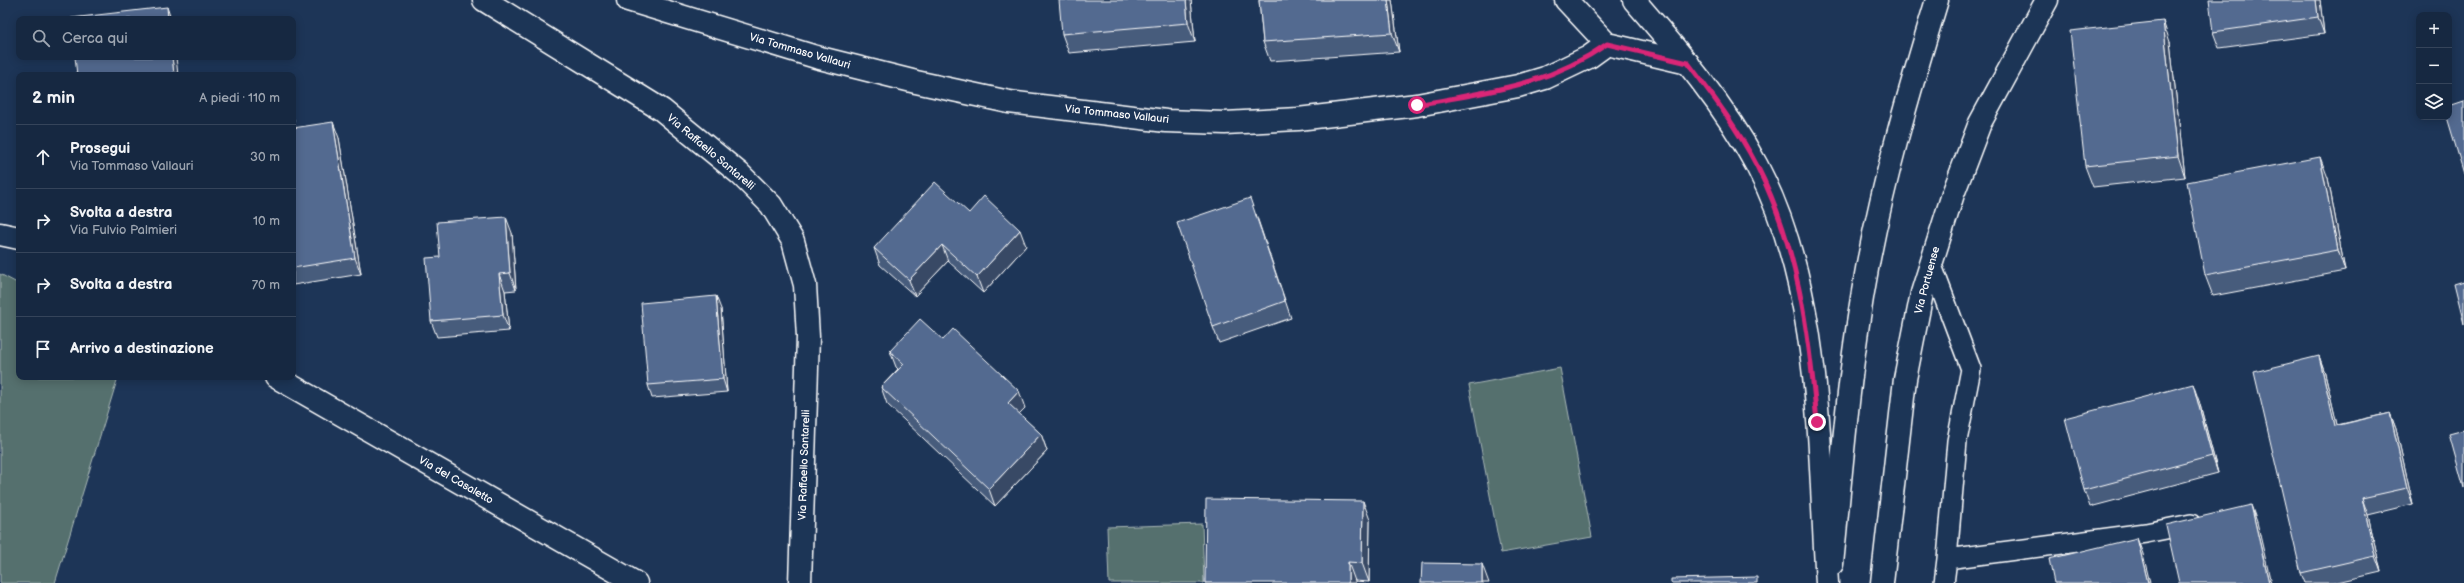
<!DOCTYPE html>
<html lang="it">
<head>
<meta charset="utf-8">
<style>
	:root { --surface:#162841; --page:#23344c; --text:#f1f3f6; --muted:#9ea6b1; --line:#35445a }
	body { margin:0; font-family:"Balsamiq Sans",sans-serif; background:var(--page); color:var(--text) }
	.controls { position:absolute; right:12px; top:12px; display:grid; overflow:hidden; border-radius:8px; box-shadow:0 2px 10px #0003 }
	.controls button { width:36px; height:36px; display:grid; place-items:center; padding:0; border:0; border-bottom:1px solid var(--line); background:var(--surface); color:var(--text); font:20px sans-serif }
	.stop { position:absolute; width:12px; height:12px; margin:-9px; border:3px solid #db2777; border-radius:50%; background:#fff }
	.stop.end { background:#db2777; border-color:#fff; box-shadow:0 1px 4px #0008 }
	.list { margin:0; padding:0; list-style:none }
	h2 { display:flex; justify-content:space-between; align-items:center; height:52px; margin:0; padding:0 16px; font-size:17px }
	h2 small { font-size:13px; font-weight:400; color:var(--muted) }
	.list li { display:grid; grid-template-columns:26px 1fr auto; gap:12px; align-items:center; box-sizing:border-box; height:64px; padding:0 16px; border-top:1px solid var(--line) }
	.list b { display:block; font-size:15px; white-space:nowrap }
	.list p { margin:0; font-size:13px; white-space:nowrap; color:var(--muted) }
	.list em { font-size:13px; font-style:normal; color:var(--muted) }
	.icon { flex:none; width:22px; height:22px; fill:none; stroke:currentColor; stroke-width:2; stroke-linecap:round; stroke-linejoin:round }
	.map { position:relative; flex:none; width:2464px; height:583px; overflow:hidden }
	.search { position:absolute; background:var(--surface); box-shadow:0 2px 10px #0003; left:16px; top:16px; width:280px; height:44px; display:flex; align-items:center; gap:10px; box-sizing:border-box; padding:0 14px; border-radius:8px; color:var(--muted); font-size:15px }
	.panel { position:absolute; background:var(--surface); box-shadow:0 2px 10px #0003; left:16px; top:72px; width:280px; height:308px; border-radius:8px }
	.map>svg:first-child { display:block }
</style>
</head>
<body>
<div class="map">
<svg width="2464" height="583" viewBox="0 0 2464 583">
	<rect width="100%" height="100%" fill="#1d3557"/>
	<filter id="ink" filterUnits="userSpaceOnUse"><feTurbulence type="fractalNoise" baseFrequency=".025" numOctaves="2"/><feDisplacementMap in="SourceGraphic" scale="8" xChannelSelector="R" yChannelSelector="G"/><feConvolveMatrix kernelMatrix="1 2 1 2 8 2 1 2 1" color-interpolation-filters="sRGB"/></filter>
	<g filter="url(#ink)">
		<path fill="#54706e" stroke="#aab8b6" d="M0 274 19 284V377H118L55 583H0Z
			M1560 368 1592 537 1501 553 1469 385Z
			M1202 524 1204 583H1109L1107 527Z"/>
		<g fill="none" stroke-linecap="round" stroke-linejoin="round">
			<defs>
				<path id="service" d="M1931 263 1971 369 1957 441 1947 559
					M1944 583 1947 559 2146 533 2191 524"/>
				<path id="minor" d="M484 0 662 110 740 174 771 205 793 241 805 285 808 337 800 583
					M628 0 816 57 916 82 1009 102 1166 121 1225 123 1298 119 1417 105 1518 86 1545 78 1589 57 1607 44
					M1566 0 1607 44 1688 63"/>
				<path id="tertiary" d="M0 234 19 238
					M276 377 636 583"/>
				<path id="secondary" d="M1832 564C1842 466 1849 366 1867 269 1884 177 1910 89 1937 0
					M1882 583 1905 379 1922 293 1953 194 1980 123 2047 0"/>
				<path id="primary" d="M1634 0C1679 52 1724 104 1757 166 1823 292 1818 445 1827 583"/>
			</defs>
			<use href="#service" stroke="#fff" stroke-width="22"/>
			<use href="#minor" stroke="#fff" stroke-width="25"/>
			<use href="#tertiary" stroke="#fff" stroke-width="25"/>
			<use href="#secondary" stroke="#fff" stroke-width="25"/>
			<use href="#primary" stroke="#fff" stroke-width="25"/>
			<use href="#service" stroke="#1d3557" stroke-width="19"/>
			<use href="#minor" stroke="#1d3557" stroke-width="22"/>
			<use href="#tertiary" stroke="#1d3557" stroke-width="22"/>
			<use href="#secondary" stroke="#1d3557" stroke-width="22"/>
			<use href="#primary" stroke="#1d3557" stroke-width="22"/>
		</g>
		<path fill="#475b7c" stroke="#fff" d="M1191 0 1195 42 1069 53 1062 34Z
			M1259 0H1392L1399 52 1270 61 1263 42Z
			M2320 0 2324 34 2219 48 2213 32Z
			M2170 42 2185 177 2093 187 2085 166Z
			M293 115 295 128 339 138 361 274 293 285Z
			M2328 178 2345 271 2213 296 2205 275Z
			M969 213 1026 246 983 293 948 261 915 296 880 265 874 248Z
			M1256 214 1291 318 1219 343 1213 327Z
			M512 233 516 290 505 291 509 331 437 337 431 321Z
			M721 309 727 392 652 398 648 385Z
			M943 340 1025 408 1019 414 1041 434 1047 451 995 506 887 404 881 387 898 369 896 367 890 351Z
			M2319 356 2325 373 2337 425 2390 413 2396 429 2413 504 2368 515 2381 572 2334 583H2305L2301 573Z
			M2199 401 2218 473 2090 507 2084 490Z
			M1370 520 1369 582 1355 581 1205 583Z"/>
		<path fill="#394a65" stroke="#fff" d="M1186 0H1191L1195 42 1188 23Z
			M1388 0H1392L1399 52 1392 33Z
			M2316 0H2320L2324 34 2318 17Z
			M167 7 171 19H168Z
			M2163 21 2170 42 2185 177 2178 156Z
			M172 57H176L178 75H174Z
			M293 115 298 145 293 132Z
			M333 122 339 138 361 274 355 258Z
			M2320 157 2328 178 2345 271 2338 250Z
			M506 217 512 233 516 290 510 273Z
			M1020 230 1026 246 983 293 977 277Z
			M942 245 948 261 915 296 909 280Z
			M499 274 505 291 509 331 503 315Z
			M716 296 721 309 727 392 723 379Z
			M2319 356 2325 373 2341 442 2335 426Z
			M2193 384 2199 401 2218 473 2212 456Z
			M1019 391 1025 408 1014 419 1008 403Z
			M2390 413 2396 429 2413 504 2407 488Z
			M1041 434 1047 451 995 506 989 489Z
			M2362 498 2368 515 2381 572 2375 556Z
			M1363 501 1370 520 1369 582 1362 563Z
			M2251 505 2257 522 2271 583H2269Z
			M2137 538 2143 554 2150 583H2148Z
			M1348 562 1355 581V583H1348Z
			M1482 564 1489 583H1482Z"/>
		<path fill="#526a90" stroke="#fff" d="M1059 0H1186L1188 23 1062 34Z
			M1259 0H1388L1392 33 1263 42Z
			M2209 0H2316L2318 17 2213 32Z
			M167 7 168 19H71V18Z
			M2163 21 2178 156 2085 166 2070 31Z
			M75 57H172L174 75H77Z
			M2464 101V174L2447 117H2449V106Z
			M333 122 355 258 293 268V128Z
			M2320 157 2338 250 2205 275 2187 182Z
			M935 182 969 213 984 196 1020 230 977 277 942 245 909 280 874 248Z
			M1250 198 1285 301 1213 327 1177 223Z
			M506 217 510 273 499 274 503 315 431 321 426 258 440 257 437 222Z
			M2464 281V324L2454 284Z
			M716 296 723 379 648 385 641 303Z
			M920 319 943 340 953 329 1019 391 1008 403 1041 434 989 489 881 387 904 364 890 351Z
			M2319 356 2335 426 2390 413 2407 488 2362 498 2375 556 2301 573 2254 372Z
			M2193 384 2212 456 2084 490 2065 418Z
			M2464 430V488L2449 434Z
			M1206 499 1363 501 1362 563 1348 562V583H1205Z
			M2251 505 2269 583H2179L2166 525Z
			M2137 538 2148 583H2054L2049 559Z
			M1422 563 1482 564V583H1421Z
			M1757 577V583H1671V579Z"/>
	</g>
	<g fill="none" stroke-linecap="round" stroke-linejoin="round" filter="url(#ink)">
		<path stroke="#db2777" stroke-width="5" d="M1417 105C1488 91 1546 87 1607 44L1688 63C1713 96 1738 129 1757 166 1798 246 1809 334 1817 422"/>
	</g>
	<g text-anchor="middle" dominant-baseline="central" stroke-width="3" stroke-linejoin="round" paint-order="stroke">
		<g font-size="11" fill="#fff" stroke="#1d3557">
			<text transform="translate(800 51) rotate(16)">Via Tommaso Vallauri</text>
			<text transform="translate(1117 114) rotate(6)">Via Tommaso Vallauri</text>
			<text transform="translate(711 152) rotate(40)">Via Raffaello Santarelli</text>
			<text transform="translate(1927 280) rotate(-75)">Via Portuense</text>
			<text transform="translate(804 465) rotate(-88)">Via Raffaello Santarelli</text>
			<text transform="translate(456 480) rotate(30)">Via del Casaletto</text>
		</g>
	</g>
</svg>
<div class="controls">
<button>+</button>
<button>−</button>
<button><svg class="icon" aria-label="layers" viewBox="0 0 24 24"><path d="M12 4l9 5-9 5-9-5zM3 14l9 5 9-5"/></svg></button>
</div>
<div class="stop" style="left:1417px;top:105px"></div>
<div class="stop end" style="left:1817px;top:422px"></div>
<div class="search"><svg class="icon" aria-label="search" viewBox="0 0 24 24"><circle cx="10" cy="10" r="6"/><path d="M15 15l6 6"/></svg>Cerca qui</div>
<section class="panel">
<h2>2 min<small>A piedi · 110 m</small></h2>
<ul class="list">
<li><svg class="icon" aria-label="ahead" viewBox="0 0 24 24"><path d="M12 20V5M6 11l6-6 6 6"/></svg><div><b>Prosegui</b><p>Via Tommaso Vallauri</p></div><em>30 m</em></li>
<li><svg class="icon" aria-label="right" viewBox="0 0 24 24"><path d="M7 20v-9h11M14 6l5 5-5 5"/></svg><div><b>Svolta a destra</b><p>Via Fulvio Palmieri</p></div><em>10 m</em></li>
<li><svg class="icon" aria-label="right" viewBox="0 0 24 24"><path d="M7 20v-9h11M14 6l5 5-5 5"/></svg><div><b>Svolta a destra</b></div><em>70 m</em></li>
<li><svg class="icon" aria-label="arrive" viewBox="0 0 24 24"><path d="M6 21V4h12l-3 4 3 4H6"/></svg><div><b>Arrivo a destinazione</b></div></li>
</ul>
</section>
</div>
</body>
</html>
